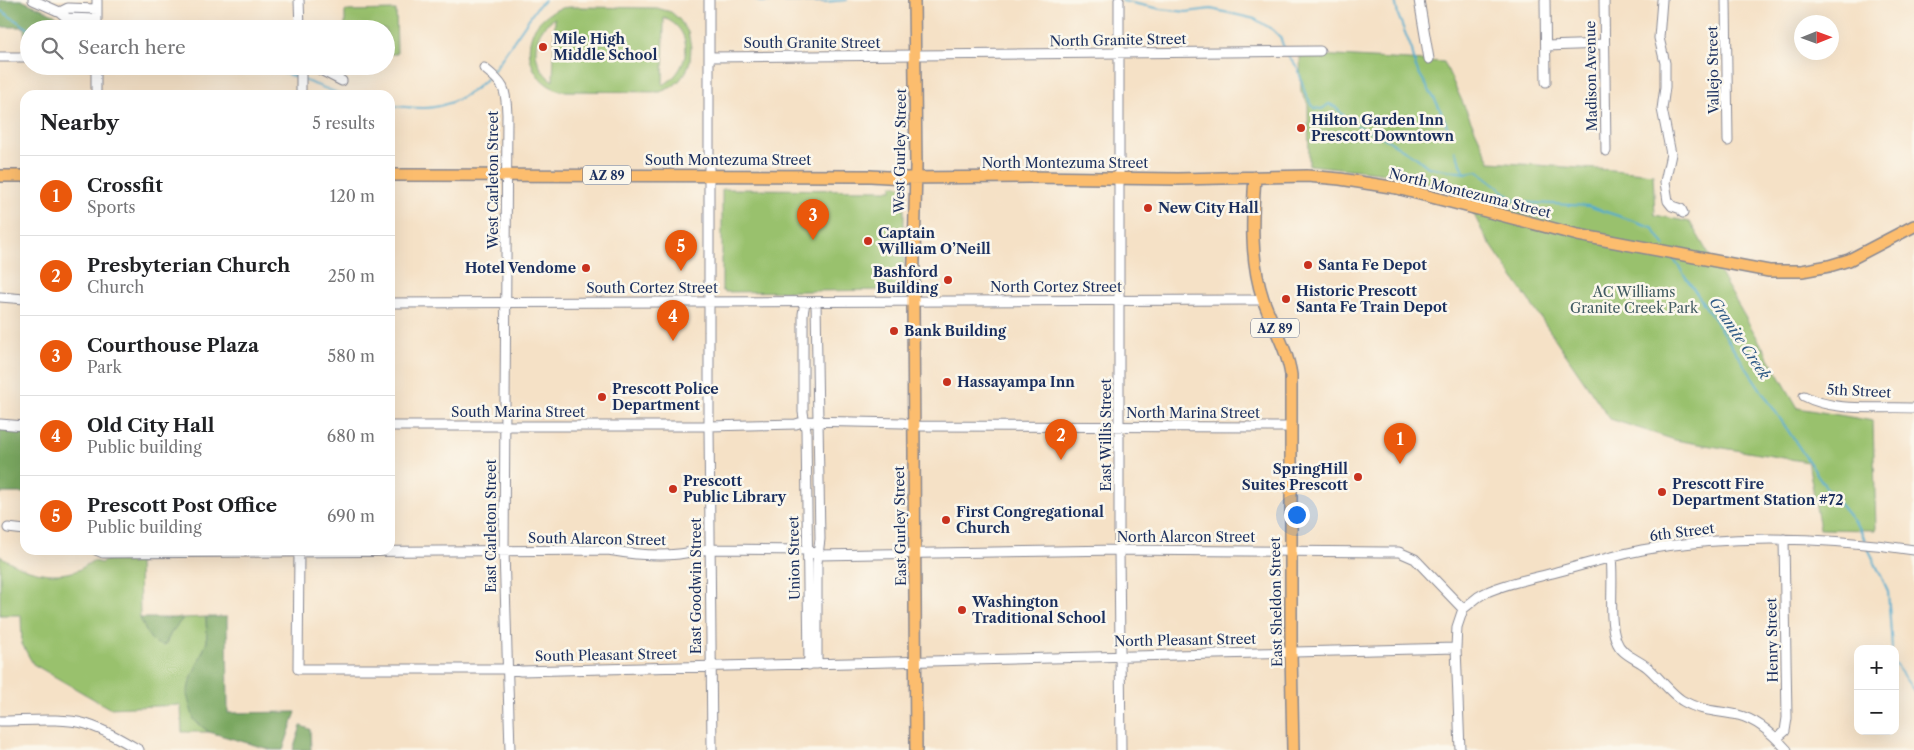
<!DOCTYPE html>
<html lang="en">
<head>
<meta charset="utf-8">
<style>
	:root { --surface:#fff; --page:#f2f2f2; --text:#202124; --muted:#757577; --line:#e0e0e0; --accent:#ea580c }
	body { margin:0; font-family:"Libre Caslon Text",serif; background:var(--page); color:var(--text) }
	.controls { position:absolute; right:15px; bottom:15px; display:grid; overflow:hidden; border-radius:10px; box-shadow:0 5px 20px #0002 }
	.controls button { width:45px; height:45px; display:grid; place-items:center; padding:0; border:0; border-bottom:1px solid var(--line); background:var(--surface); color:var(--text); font:25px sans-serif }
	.compass { position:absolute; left:1794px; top:15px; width:45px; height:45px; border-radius:50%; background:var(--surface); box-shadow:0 5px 20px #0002; rotate:89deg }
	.you { position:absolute; left:1296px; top:514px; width:18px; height:18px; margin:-12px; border:4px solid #fff; border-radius:50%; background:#1a73e8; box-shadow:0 0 0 8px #1a73e833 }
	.badge { display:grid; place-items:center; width:32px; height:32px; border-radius:50%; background:var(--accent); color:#fff; font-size:16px; font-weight:700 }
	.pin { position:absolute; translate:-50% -41px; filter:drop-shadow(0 1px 2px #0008) }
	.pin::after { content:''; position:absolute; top:26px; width:18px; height:15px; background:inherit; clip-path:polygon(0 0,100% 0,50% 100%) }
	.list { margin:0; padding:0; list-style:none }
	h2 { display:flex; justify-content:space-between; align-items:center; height:65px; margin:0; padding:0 20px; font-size:21px }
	h2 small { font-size:16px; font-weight:400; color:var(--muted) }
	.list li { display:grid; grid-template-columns:32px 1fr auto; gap:15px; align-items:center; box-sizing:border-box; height:80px; padding:0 20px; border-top:1px solid var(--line) }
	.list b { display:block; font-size:19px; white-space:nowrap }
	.list p { margin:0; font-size:16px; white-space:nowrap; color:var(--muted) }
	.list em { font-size:16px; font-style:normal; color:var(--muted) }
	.icon { flex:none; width:28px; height:28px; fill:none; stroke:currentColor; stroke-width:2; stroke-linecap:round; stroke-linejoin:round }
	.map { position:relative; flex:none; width:1914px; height:750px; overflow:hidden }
	.search { position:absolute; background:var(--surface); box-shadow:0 5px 20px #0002; left:20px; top:20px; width:375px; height:55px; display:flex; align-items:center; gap:12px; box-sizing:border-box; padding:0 18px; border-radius:28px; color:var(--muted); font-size:19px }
	.panel { position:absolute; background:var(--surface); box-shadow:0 5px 20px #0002; left:20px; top:90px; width:375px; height:465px; border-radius:15px }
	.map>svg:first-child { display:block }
</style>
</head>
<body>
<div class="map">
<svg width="1914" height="750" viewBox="0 0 1914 750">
	<rect width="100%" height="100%" fill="#fbf7ec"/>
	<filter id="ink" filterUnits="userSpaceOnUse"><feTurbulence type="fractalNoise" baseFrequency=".02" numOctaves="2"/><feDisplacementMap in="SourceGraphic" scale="10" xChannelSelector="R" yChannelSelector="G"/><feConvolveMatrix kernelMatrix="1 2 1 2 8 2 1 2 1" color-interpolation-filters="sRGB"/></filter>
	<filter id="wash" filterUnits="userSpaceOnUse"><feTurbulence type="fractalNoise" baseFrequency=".0096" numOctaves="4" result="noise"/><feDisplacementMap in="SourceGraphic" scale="20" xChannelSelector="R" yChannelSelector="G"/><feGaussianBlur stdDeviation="1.12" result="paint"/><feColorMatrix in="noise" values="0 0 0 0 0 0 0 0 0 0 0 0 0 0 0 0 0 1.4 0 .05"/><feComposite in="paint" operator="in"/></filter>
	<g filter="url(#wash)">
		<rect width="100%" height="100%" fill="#f5e1c6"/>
		<path fill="#99c16d" stroke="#5a7866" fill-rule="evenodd" d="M577 7 657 8 671 12 679 19 688 32 691 47 690 61 686 72 679 81 672 87 660 92 562 91C523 82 517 28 554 11 561 7 569 7 577 7ZM555 18 553 81C530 66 530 32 555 18ZM664 18C696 31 690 70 663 85Z
			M396 10 397 54H386V29H345V11Z
			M1300 54 1444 62 1490 162 1612 170 1653 174 1655 215 1690 222 1798 408 1873 421 1876 530 1820 529 1808 462 1675 440 1610 419 1484 235 1464 194 1411 178 1378 172 1309 165 1308 104 1301 91Z
			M892 185 905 187 907 198H904V282H908V291L906 294 897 296 893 290 725 292 722 290V190L724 189 892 190Z
			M0 556C22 570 46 578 72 572 79 571 87 564 93 561L101 563 109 559 139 558 140 618 151 640 165 645 171 633 183 618 206 617 207 642 190 681 194 720 209 732H182L181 705 109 708 33 664 22 644 21 615H0Z"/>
		<path fill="#7aa760" stroke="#4a6b5f" d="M0 0H21L54 14 65 22 93 24V29H29V53H26L24 27H0Z
			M0 429 25 431V493H0Z
			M206 617H227L228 713 296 712 283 750H272L209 732 194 720 187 695 190 681 207 642Z
			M140 618H183L171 633 165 645C150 646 146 630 140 618Z
			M301 726 310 729 311 750H293Z"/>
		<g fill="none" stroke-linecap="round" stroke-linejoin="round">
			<path stroke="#51abcf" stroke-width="2" d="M756 0 760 2H824L847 0
				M1110 0H1115
				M1395 0 1398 15 1412 50 1416 68 1438 105 1448 128
				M1122 1 1161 9 1186 12 1211 9 1255 19 1273 30 1280 37 1284 48
				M0 10 29 29
				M1287 54 1298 68 1305 93 1314 108 1322 109 1329 104C1337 106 1338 111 1344 116 1353 123 1365 132 1376 133L1417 158 1428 167 1465 173 1478 171 1517 202 1588 206 1652 227 1665 246
				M261 66 299 78
				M493 71 537 7 545 0
				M303 80 343 95
				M390 106C404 106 420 110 434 107 454 104 476 91 489 76
				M1455 151 1465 173
				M1673 258 1825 486 1860 529 1865 541
				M1868 548 1888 591 1892 649
				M1895 664 1914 691"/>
		</g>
	</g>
	<g filter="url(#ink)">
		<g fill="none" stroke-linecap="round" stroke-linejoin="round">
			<defs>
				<path id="minor" d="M33 0 60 12 67 18 97 19
					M97 0V29
					M299 0 300 29
					M709 0V426L712 750
					M1119 0V550L1121 750
					M1419 0 1429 59
					M1545 0 1546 82
					M1604 0 1606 151
					M1662 0 1659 38 1665 63V87L1662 109 1671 154 1665 182 1668 201 1672 206 1681 209 1683 213
					M1726 0 1728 141
					M60 12 68 8 97 9
					M1546 46 1604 44
					M0 57H29
					M709 57 1320 51
					M82 66 96 69
					M96 66V95
					M301 66V95
					M313 66 342 81
					M484 68C504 84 506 88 507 114L504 551 510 750
					M0 297 25 299
					M805 302 803 314V412L806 430 809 665
					M816 302 820 539 817 563V664
					M390 303 1263 300
					M1804 396C1836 413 1879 406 1914 408
					M0 424 25 426
					M390 426H709L796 424 805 421 903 423 915 426 1291 427
					M8 528 25 530
					M96 550 103 553 608 550C631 554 655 557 679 554 689 553 699 550 710 549L807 550 818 555 1119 550 1387 552H1399L1415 559 1463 609
					M299 550 298 669H508L521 671 1456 648
					M1611 557C1614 582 1608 618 1616 640 1621 655 1636 658 1647 667 1658 676 1672 695 1683 701 1700 711 1719 711 1738 715 1758 720 1774 735 1787 750
					M1463 609C1468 605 1473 601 1478 597 1493 586 1534 578 1553 573 1583 565 1612 556 1642 550 1731 534 1824 537 1914 550
					M0 721C25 721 63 717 86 724 105 730 122 740 139 750
					M1777 738 1785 731 1787 718 1784 539
					M1460 750 1456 648 1457 627 1463 609"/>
				<path id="major" d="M914 0 916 166 913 302 916 750
					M390 175 870 176 904 178 1029 177 1178 179 1307 176 1340 179 1397 188 1578 235 1769 271H1802L1829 266 1849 260 1914 226
					M0 176H25
					M1255 177C1252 218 1250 260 1263 299 1272 325 1287 348 1291 375V651L1293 750"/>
			</defs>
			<use href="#minor" stroke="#888892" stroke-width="11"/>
			<use href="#major" stroke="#888892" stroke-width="14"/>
			<use href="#minor" stroke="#fff" stroke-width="9"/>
			<use href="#major" stroke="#fcbd6e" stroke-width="11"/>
		</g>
	</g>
	<g fill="#c8321e" stroke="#fbf7ec" stroke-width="2">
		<circle cx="543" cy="47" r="5"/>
		<circle cx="1301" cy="128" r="5"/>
		<circle cx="1148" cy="208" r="5"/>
		<circle cx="868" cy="241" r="5"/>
		<circle cx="1308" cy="265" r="5"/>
		<circle cx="586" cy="268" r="5"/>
		<circle cx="948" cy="280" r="5"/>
		<circle cx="1286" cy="299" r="5"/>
		<circle cx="894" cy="331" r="5"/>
		<circle cx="947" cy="382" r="5"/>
		<circle cx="602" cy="397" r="5"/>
		<circle cx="1358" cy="477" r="5"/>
		<circle cx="673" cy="489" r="5"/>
		<circle cx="1662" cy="492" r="5"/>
		<circle cx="946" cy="520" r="5"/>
		<circle cx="962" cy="610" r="5"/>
	</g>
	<g text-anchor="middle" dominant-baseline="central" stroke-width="5" stroke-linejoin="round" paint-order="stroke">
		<g fill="#fbf7ec" stroke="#5e6b89" stroke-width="1">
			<rect x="583" y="165.5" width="48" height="19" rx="4"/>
			<rect x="1251" y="318.5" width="48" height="19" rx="4"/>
		</g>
		<g font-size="12" font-weight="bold" fill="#1b2f5e">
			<text x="607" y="175">AZ 89</text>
			<text x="1275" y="328">AZ 89</text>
		</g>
		<g font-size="14" font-weight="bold" fill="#1b2f5e" stroke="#fbf7ec" text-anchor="start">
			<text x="553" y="39">Mile High<tspan x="553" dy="16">Middle School</tspan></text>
			<text x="1311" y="120">Hilton Garden Inn<tspan x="1311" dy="16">Prescott Downtown</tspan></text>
			<text x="1158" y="208">New City Hall</text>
			<text x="878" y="233">Captain<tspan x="878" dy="16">William O’Neill</tspan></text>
			<text x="1318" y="265">Santa Fe Depot</text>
			<text x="576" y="268" text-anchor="end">Hotel Vendome</text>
			<text x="938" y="272" text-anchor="end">Bashford<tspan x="938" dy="16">Building</tspan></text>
			<text x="1296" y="291">Historic Prescott<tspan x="1296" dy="16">Santa Fe Train Depot</tspan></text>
			<text x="904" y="331">Bank Building</text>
			<text x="957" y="382">Hassayampa Inn</text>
			<text x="612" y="389">Prescott Police<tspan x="612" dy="16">Department</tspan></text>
			<text x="1348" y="469" text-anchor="end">SpringHill<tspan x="1348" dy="16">Suites Prescott</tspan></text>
			<text x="683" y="481">Prescott<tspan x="683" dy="16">Public Library</tspan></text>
			<text x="1672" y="484">Prescott Fire<tspan x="1672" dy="16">Department Station #72</tspan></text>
			<text x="956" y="512">First Congregational<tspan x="956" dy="16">Church</tspan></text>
			<text x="972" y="602">Washington<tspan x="972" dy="16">Traditional School</tspan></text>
		</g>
		<g font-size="14" fill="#1b2f5e" stroke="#fbf7ec">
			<text transform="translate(1118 40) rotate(-1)">North Granite Street</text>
			<text x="812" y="43">South Granite Street</text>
			<text transform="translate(1713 70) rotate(-91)">Vallejo Street</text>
			<text transform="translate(1591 76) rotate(-91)">Madison Avenue</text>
			<text transform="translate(900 151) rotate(-89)">West Gurley Street</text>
			<text x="728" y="160">South Montezuma Street</text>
			<text x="1065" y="163">North Montezuma Street</text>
			<text transform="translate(493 180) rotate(-90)">West Carleton Street</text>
			<text transform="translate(1470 193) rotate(14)">North Montezuma Street</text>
			<text x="1056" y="287">North Cortez Street</text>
			<text x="652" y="288">South Cortez Street</text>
			<text transform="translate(1859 391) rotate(3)">5th Street</text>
			<text x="518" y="412">South Marina Street</text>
			<text x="1193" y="413">North Marina Street</text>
			<text transform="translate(1106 435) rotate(-90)">East Willis Street</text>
			<text transform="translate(491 526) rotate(-90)">East Carleton Street</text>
			<text transform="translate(900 526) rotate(-91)">East Gurley Street</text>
			<text transform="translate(1682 532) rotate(-7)">6th Street</text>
			<text x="1186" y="537">North Alarcon Street</text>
			<text transform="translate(597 539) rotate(1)">South Alarcon Street</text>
			<text transform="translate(794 558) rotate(-91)">Union Street</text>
			<text transform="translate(696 586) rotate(-90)">East Goodwin Street</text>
			<text transform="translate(1276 602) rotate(-91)">East Sheldon Street</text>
			<text transform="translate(1185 640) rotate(-1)">North Pleasant Street</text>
			<text transform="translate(1772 640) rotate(-91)">Henry Street</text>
			<text transform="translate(606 655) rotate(-1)">South Pleasant Street</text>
		</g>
		<g font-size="14" fill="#415b62" stroke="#fbf7ec">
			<text x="1634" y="292">AC Williams<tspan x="1634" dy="16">Granite Creek Park</tspan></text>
		</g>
		<g font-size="15" font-style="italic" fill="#2e5a86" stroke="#fbf7ec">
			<text transform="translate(1740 338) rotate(56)">Granite Creek</text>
		</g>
	</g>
</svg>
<div class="controls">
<button>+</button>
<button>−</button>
</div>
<svg class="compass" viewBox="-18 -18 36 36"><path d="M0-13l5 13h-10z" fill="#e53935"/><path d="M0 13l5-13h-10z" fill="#757577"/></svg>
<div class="you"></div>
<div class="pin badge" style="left:1400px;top:464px">1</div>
<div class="pin badge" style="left:1061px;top:460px">2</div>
<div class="pin badge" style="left:813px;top:240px">3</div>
<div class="pin badge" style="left:673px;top:341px">4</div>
<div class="pin badge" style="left:681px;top:271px">5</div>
<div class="search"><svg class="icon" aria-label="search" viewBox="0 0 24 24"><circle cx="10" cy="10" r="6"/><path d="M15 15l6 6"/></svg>Search here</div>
<section class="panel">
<h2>Nearby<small>5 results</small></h2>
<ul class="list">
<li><span class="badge">1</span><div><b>Crossfit</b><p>Sports</p></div><em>120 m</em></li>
<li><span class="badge">2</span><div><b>Presbyterian Church</b><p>Church</p></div><em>250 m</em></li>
<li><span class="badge">3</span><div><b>Courthouse Plaza</b><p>Park</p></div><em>580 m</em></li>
<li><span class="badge">4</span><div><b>Old City Hall</b><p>Public building</p></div><em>680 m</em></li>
<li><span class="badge">5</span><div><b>Prescott Post Office</b><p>Public building</p></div><em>690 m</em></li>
</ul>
</section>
</div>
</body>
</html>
